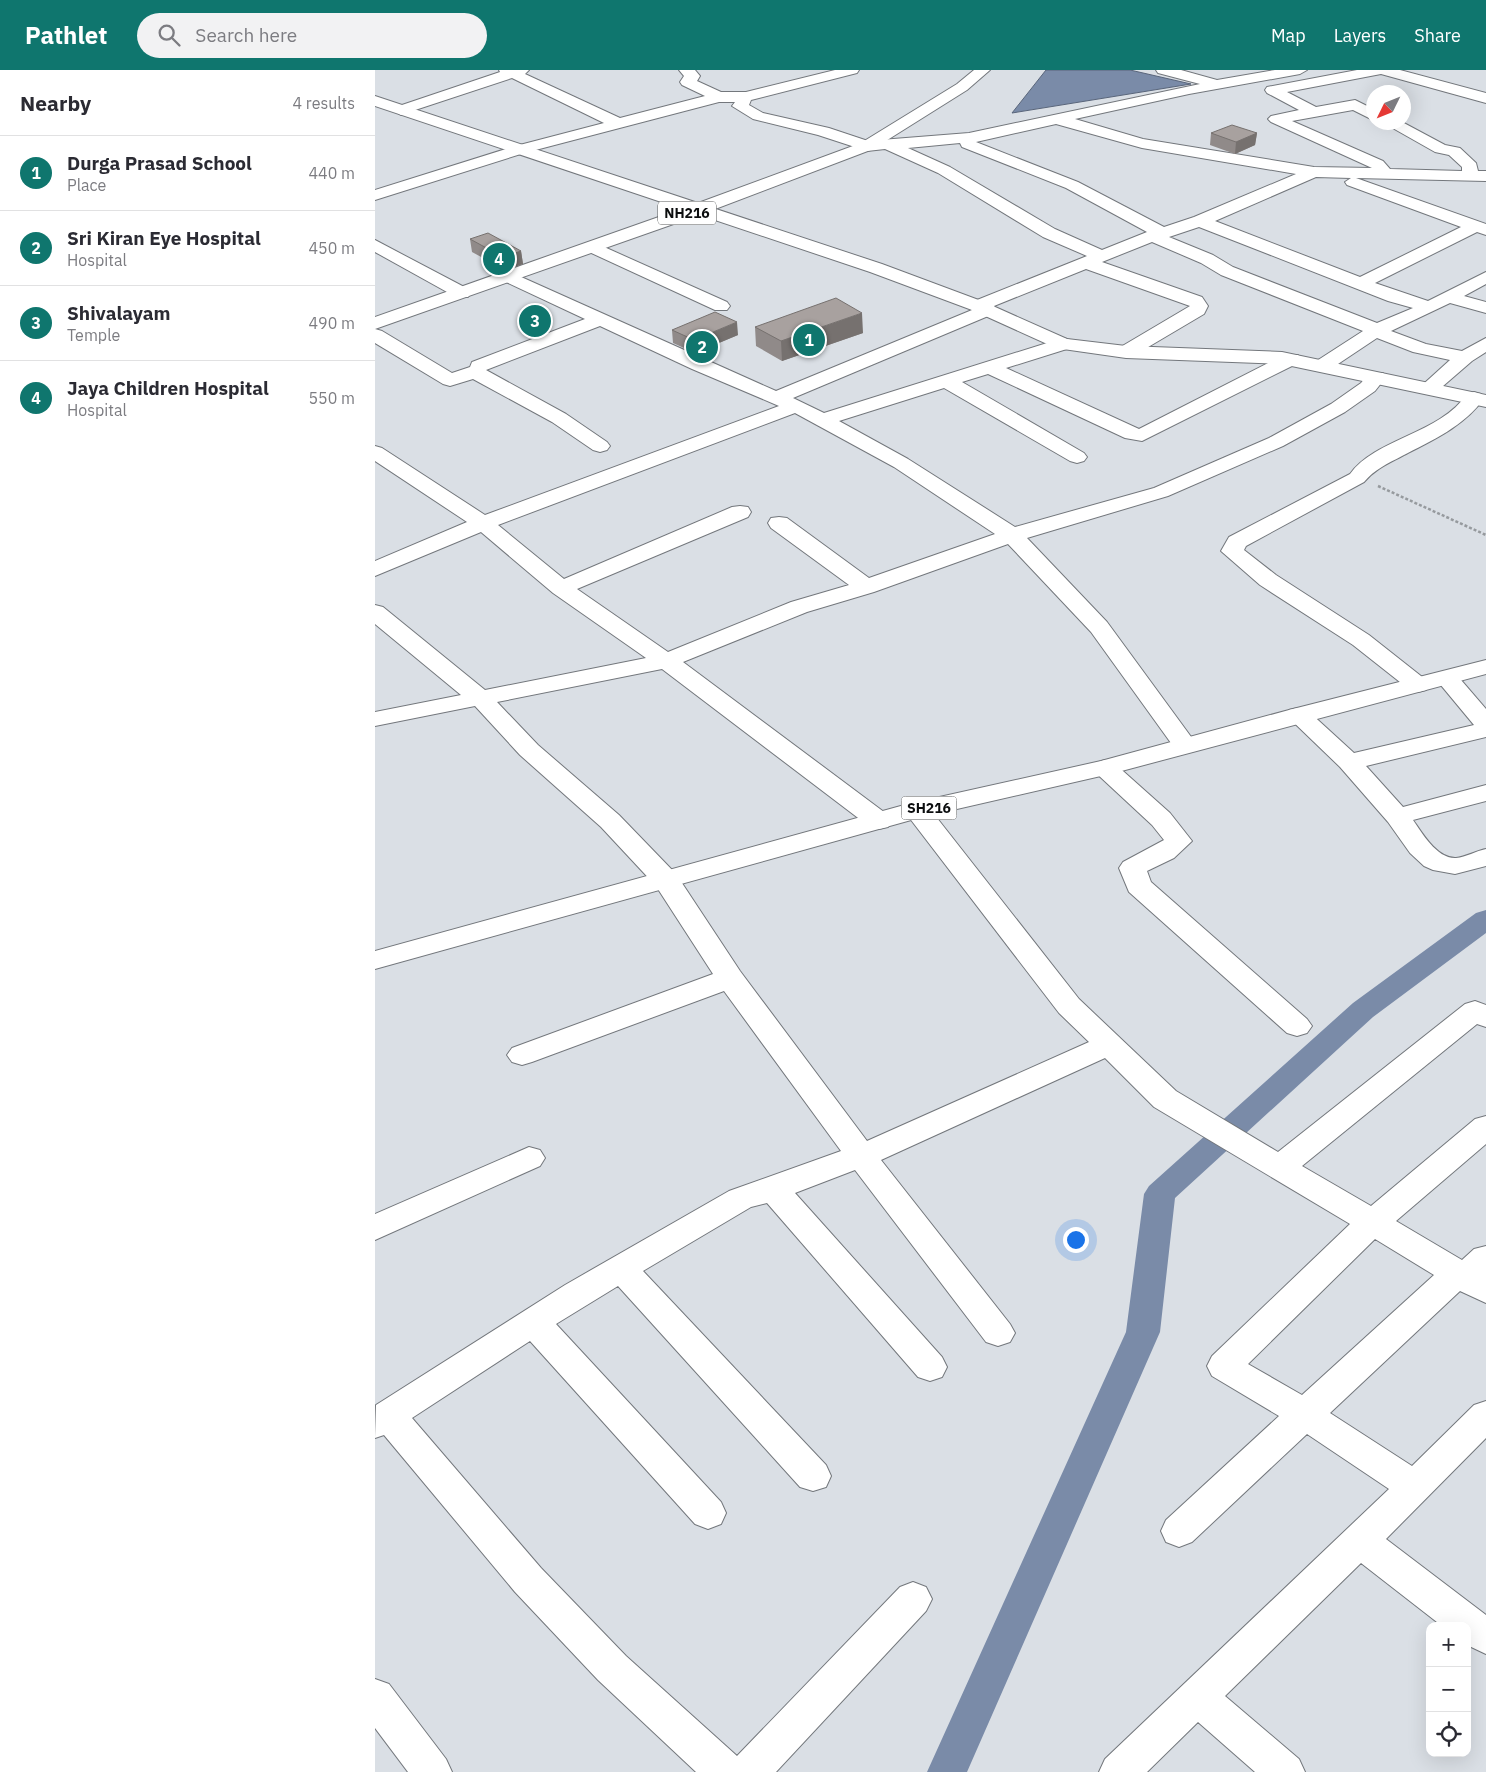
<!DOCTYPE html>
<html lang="en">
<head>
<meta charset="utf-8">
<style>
	:root { --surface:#fff; --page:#f2f2f3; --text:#2b2b33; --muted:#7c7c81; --line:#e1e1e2; --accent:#0f766e }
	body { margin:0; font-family:"IBM Plex Sans",sans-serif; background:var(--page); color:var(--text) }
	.controls { position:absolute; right:15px; bottom:15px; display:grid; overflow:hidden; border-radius:10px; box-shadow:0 5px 20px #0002 }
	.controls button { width:45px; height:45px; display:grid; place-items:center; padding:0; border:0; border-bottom:1px solid var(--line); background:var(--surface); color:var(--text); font:25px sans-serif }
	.compass { position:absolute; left:991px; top:15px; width:45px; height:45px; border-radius:50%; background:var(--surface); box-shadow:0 5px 20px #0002; rotate:227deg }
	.you { position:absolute; left:700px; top:1169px; width:18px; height:18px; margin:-12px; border:4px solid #fff; border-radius:50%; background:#1a73e8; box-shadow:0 0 0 8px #1a73e833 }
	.badge { display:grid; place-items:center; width:32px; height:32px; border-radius:50%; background:var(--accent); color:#fff; font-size:16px; font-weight:700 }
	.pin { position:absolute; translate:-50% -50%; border:2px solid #fff; box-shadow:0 1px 5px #0006 }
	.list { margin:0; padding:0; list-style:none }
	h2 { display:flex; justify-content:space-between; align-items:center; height:65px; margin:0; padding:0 20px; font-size:21px }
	h2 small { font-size:16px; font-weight:400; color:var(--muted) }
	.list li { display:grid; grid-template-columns:32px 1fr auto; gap:15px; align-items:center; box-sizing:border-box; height:75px; padding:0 20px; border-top:1px solid var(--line) }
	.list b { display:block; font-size:19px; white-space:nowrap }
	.list p { margin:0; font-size:16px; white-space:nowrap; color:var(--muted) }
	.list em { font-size:16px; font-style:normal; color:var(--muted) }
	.icon { flex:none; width:28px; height:28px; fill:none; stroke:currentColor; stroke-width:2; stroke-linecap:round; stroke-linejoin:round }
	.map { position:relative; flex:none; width:1111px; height:1702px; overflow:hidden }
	header { display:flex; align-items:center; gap:30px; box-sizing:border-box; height:70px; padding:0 25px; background:var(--accent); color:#fff }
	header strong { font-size:24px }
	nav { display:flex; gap:28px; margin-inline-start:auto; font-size:18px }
	.search { width:350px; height:45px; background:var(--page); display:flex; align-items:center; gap:12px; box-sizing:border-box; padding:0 18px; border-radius:28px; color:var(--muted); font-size:19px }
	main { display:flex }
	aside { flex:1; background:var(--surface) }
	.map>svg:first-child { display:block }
</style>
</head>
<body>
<header>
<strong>Pathlet</strong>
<div class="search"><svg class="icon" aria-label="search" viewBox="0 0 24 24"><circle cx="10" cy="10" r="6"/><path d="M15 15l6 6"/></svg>Search here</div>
<nav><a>Map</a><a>Layers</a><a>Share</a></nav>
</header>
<main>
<aside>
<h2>Nearby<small>4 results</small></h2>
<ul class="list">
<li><span class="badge">1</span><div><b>Durga Prasad School</b><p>Place</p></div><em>440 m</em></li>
<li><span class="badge">2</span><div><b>Sri Kiran Eye Hospital</b><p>Hospital</p></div><em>450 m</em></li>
<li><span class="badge">3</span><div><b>Shivalayam</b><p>Temple</p></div><em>490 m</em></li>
<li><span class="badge">4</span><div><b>Jaya Children Hospital</b><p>Hospital</p></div><em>550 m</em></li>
</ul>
</aside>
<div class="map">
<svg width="1111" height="1702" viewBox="0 0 1111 1702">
	<rect width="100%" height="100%" fill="#dadfe5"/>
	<path fill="#7a8ba8" stroke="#59657a" d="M671 0H755L816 14 637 43Z"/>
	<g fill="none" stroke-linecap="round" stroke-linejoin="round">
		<path fill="#7a8ba8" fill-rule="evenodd" d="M1111 840V863L998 947 800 1128 785 1262 592 1702H552L751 1262 769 1124 774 1116 978 933 1101 843Z"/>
		<defs>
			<path id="street" d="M124 0H154L150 4 245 48 330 26 307 15 305 12 309 6 304 0H320L325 6 322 11 346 22H371L460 0H484L482 3 376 30 374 35 388 43 454 58 493 71 594 63 825 14 783 3 781 0H806L842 10 900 0H932L925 4 814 24 700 49 768 69 939 97 997 98 896 52 893 49 896 46 924 40 892 23 890 20 892 17 982 0H1025L1111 23V33L1006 4 912 22 941 37 980 30 998 39V50L978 40 917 51 1008 91 1015 99 1087 101V97L1074 85 1060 82 1007 52H1027L1070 75 1085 78 1101 93 1103 101H1111V111L981 108 1111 154V165L1102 162 1000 213 1053 231 1111 202V214L1089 226 1111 232V243L1075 233 1016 261 1051 274 1087 281 1111 268V282L1097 291 1060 323H1046L1043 319 1075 290 1038 282 1002 268 954 300H940L937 296 940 292 988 261 846 205 826 193 777 172 727 192 827 227 833 236 829 244 758 286H744L742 282 744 278 815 236 711 199 619 236 621 240 618 244 418 328 449 343 688 268 695 270 697 274 695 278 631 298 764 359 909 285H923L926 289 923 293 767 371 750 368 613 304 587 312 709 383 712 387 709 391 702 393 695 391 569 318 464 351 533 389 640 457 779 418 894 368 956 334 986 313 994 303H1008L1011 307 1000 321 970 342 908 376 793 426 652 468 732 552 822 675 819 680 810 682 801 680 716 562 633 474 499 522 432 542 308 592 513 745 517 751 513 757 504 759 495 757 287 599 122 632 163 675 244 745 301 804 365 901 492 1071 714 972 684 943 533 746 529 740 533 734 542 732 551 734 704 929 801 1021 903 1082 1090 934 1100 931 1111 935V957L1102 954 927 1096 996 1136 1100 1049 1111 1046V1074L1021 1151 1087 1190 1099 1179 1111 1176V1233L1085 1221 955 1343 1037 1396 1099 1335 1111 1331V1368L1011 1469 1111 1545V1584L1092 1575V1556H1067L986 1493 850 1626 924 1689 930 1702H880L823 1652 772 1702H724L730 1689 1014 1419 932 1364 817 1472 804 1477 791 1472 786 1461 791 1450 904 1346 837 1306 832 1296 837 1286 975 1154 779 1037 730 988 506 1090 635 1254 640 1263 635 1272 623 1276 611 1272 480 1100 420 1123 567 1287 572 1297 567 1307 555 1311 543 1307 392 1133 376 1137 268 1201 451 1395 456 1406 451 1417 438 1421 425 1417 243 1216 181 1254 346 1432 351 1443 346 1454 333 1459 320 1454 155 1271 37 1348 166 1498 251 1586 362 1686 525 1517 538 1512 551 1517 557 1529 551 1541 401 1702H321L223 1610 140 1522 9 1365 0 1368 1 1335 190 1215 354 1121 466 1081 349 921 157 992 147 995 137 992 132 985 137 978 338 904 281 816 226 757 145 685 100 636 0 656V642L86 625 0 554V535L8 537 110 620 271 588 178 523 106 462 0 506V491L92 452 0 391V376L7 378 110 445 404 336 317 299 225 256 111 300 191 344 232 372 235 376 232 380 225 382 218 380 177 352 98 309 75 316 68 314 0 273V259L7 261 77 303 95 297 97 292 210 249 129 211 126 207 129 203 135 202 401 321 597 240 594 236 597 232 712 186 668 167 563 103 510 79 492 81 443 65 378 49 357 36 360 32H344L149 83 0 130V120L137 77 229 53 137 8 31 43 26 45 18 40 21 37 125 2ZM681 54 767 78 921 104 819 147 789 157 703 112 601 72ZM585 73 587 77 691 118 772 162 727 180 680 159 575 97 533 78ZM941 107 976 108 970 112 972 115 1086 157 985 207 840 151ZM824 157 1013 231 1038 238 1002 253 858 197 838 185 794 167ZM420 343 519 397 620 464 494 508 412 448 404 447 396 448 393 453 396 458 474 515 416 532 293 582 202 519 373 447 376 442 373 437 365 436 357 437 189 509 123 455ZM1000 1169 1059 1205 927 1325 873 1294Z
				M0 170 93 219 96 223 93 227H81L0 182Z
				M218 172 352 232 355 236 352 240H340L212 181 209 177 212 173Z
				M1099 322 1106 324 1109 328C1090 356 1056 371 1027 386 1012 394 1000 399 989 412L871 476 869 480 901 505 994 565 1051 610 1055 615 1051 620 1043 622 1035 620 978 575 885 515 846 481 854 467 975 404C1001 368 1065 364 1092 324Z
				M1072 601 1080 603 1111 639V667L991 696 1028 737 1111 715V731L1038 750C1047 763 1062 789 1081 788 1091 787 1101 781 1111 779V796L1080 804 1058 800 1049 796 1035 783 1013 752 965 697 911 645 914 640 923 638 932 640 979 683 1099 655 1060 608 1064 603Z
				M730 690 739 693 795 743 817 771 799 788 772 801 776 812 932 949 937 956 932 963 922 966 912 963 754 822 744 798 748 792 789 770 777 755 721 703 717 698 721 693Z
				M154 1077 165 1080 170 1088 165 1096 0 1170V1144Z
				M0 1609 14 1614 71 1689 77 1702H33L0 1658Z"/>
			<path id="secondary" d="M0 26 507 194 609 232 692 269 751 276 907 282 1111 325V337L907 294 751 288 681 278 597 240 495 202 0 36Z"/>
			<path id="primary" d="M1111 590V604L739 703 547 747 0 899V881L533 734 726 691 914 640Z"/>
			<path id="highway" d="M599 0H615L592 20 498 79 327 144 0 259V247L315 136 486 73 582 14Z"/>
		</defs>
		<use href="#street" stroke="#73777c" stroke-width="2"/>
		<use href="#secondary" stroke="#73777c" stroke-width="2"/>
		<use href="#primary" stroke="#73777c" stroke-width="2"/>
		<use href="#highway" stroke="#73777c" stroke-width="2"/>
		<path stroke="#969a9e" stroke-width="2.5" stroke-dasharray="3 2" stroke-linecap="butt" d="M1003 416 1111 465"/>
		<use href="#street" fill="#fff" fill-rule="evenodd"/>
		<use href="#secondary" fill="#fff" fill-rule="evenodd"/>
		<use href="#primary" fill="#fff" fill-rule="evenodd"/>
		<use href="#highway" fill="#fff" fill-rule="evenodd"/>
	</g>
	<path fill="#908a89" d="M836 63H882L880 75 860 84 835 75Z
		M95 169 146 181 148 194 130 200 97 182Z
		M380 257 488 263 407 291 381 276Z
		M297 260 363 265 320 283 298 273Z"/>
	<path fill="#76716f" d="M882 63 880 75 860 84 861 72Z
		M146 181 148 194 130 200 128 187Z
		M487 243 488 263 407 291 406 271Z
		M362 252 363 265 320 283 319 270Z"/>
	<path fill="#a8a19f" stroke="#76716f" d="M857 55 882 63 861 72 836 63Z
		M113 163 146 181 128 187 95 169Z
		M461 228 487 243 406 271 380 257Z
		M340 242 362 252 319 270 297 260Z"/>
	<g text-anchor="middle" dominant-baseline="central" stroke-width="4" stroke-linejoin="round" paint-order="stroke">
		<g fill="#fff" stroke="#545656" stroke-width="1">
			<rect x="283" y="131.5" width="58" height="23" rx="4"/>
			<rect x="526.5" y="726.5" width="55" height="23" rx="4"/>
		</g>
		<g font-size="14" font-weight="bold" fill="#0b0d0e">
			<text x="312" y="143">NH216</text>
			<text x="554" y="738">SH216</text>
		</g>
	</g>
</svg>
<div class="controls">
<button>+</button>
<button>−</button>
<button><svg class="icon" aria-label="locate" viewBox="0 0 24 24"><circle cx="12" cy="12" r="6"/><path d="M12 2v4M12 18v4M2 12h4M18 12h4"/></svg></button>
</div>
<svg class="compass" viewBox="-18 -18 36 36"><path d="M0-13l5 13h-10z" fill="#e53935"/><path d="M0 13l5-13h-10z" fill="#7c7c81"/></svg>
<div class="you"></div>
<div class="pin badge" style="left:434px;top:270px">1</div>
<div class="pin badge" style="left:327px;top:277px">2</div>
<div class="pin badge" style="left:160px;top:251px">3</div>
<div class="pin badge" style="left:124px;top:189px">4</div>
</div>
</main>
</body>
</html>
